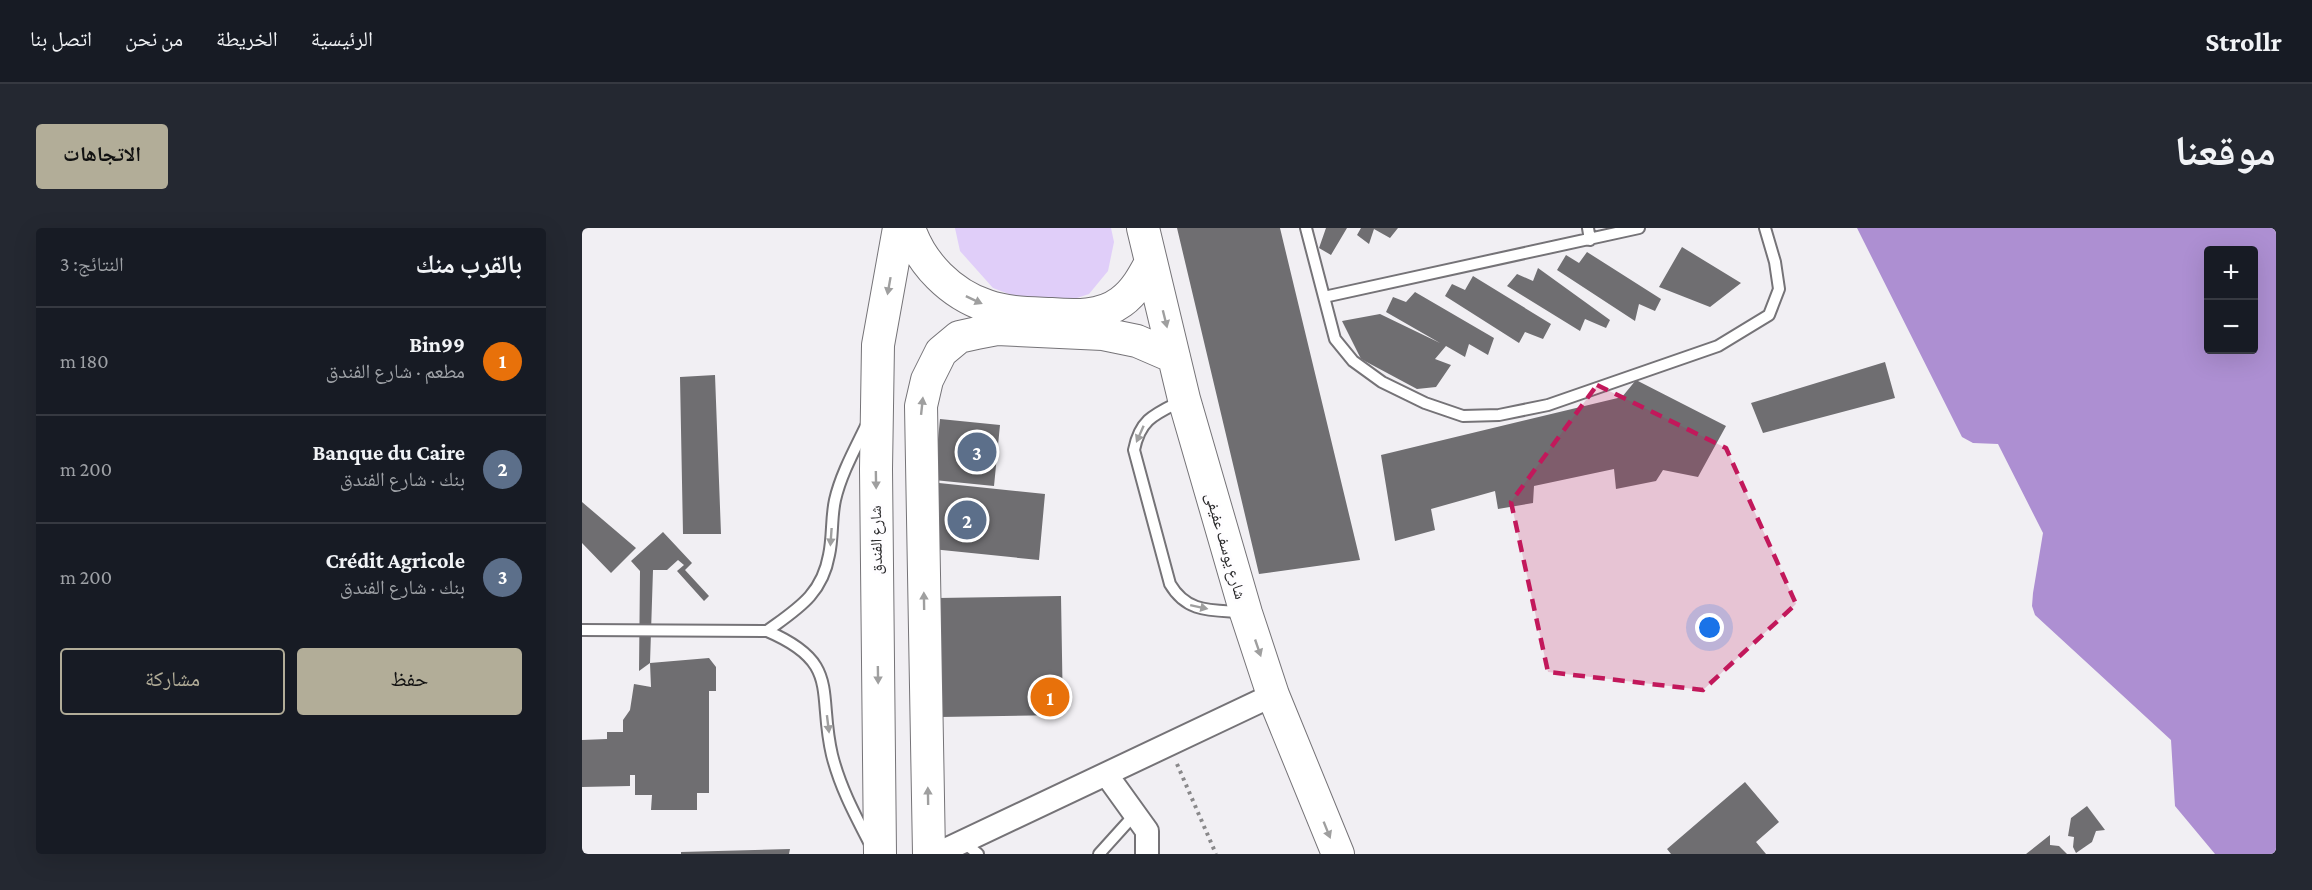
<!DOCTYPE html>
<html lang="ar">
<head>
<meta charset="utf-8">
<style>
	:root { --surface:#171b24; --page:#242831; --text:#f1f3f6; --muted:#9ea1a6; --line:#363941; --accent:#b2ad98 }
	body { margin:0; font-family:"Crimson Pro","Noto Naskh Arabic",serif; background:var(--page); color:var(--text); direction:rtl }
	.controls { position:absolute; right:18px; top:18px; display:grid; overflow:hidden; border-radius:6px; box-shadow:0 6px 24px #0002 }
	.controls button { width:54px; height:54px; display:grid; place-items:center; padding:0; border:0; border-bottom:2px solid var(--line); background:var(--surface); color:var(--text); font:30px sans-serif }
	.you { position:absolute; left:1128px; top:400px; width:21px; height:21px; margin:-15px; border:4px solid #fff; border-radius:50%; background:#1a73e8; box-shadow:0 0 0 9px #1a73e833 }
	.badge { display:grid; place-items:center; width:39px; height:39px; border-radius:50%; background:var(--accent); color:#fff; font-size:20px; font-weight:700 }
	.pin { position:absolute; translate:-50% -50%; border:3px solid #fff; box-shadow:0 2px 6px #0006 }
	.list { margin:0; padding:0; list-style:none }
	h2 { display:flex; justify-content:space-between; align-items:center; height:78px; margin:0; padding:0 24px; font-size:26px }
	h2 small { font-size:20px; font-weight:400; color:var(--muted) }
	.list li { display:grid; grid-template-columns:39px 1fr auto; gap:18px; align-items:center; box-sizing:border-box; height:108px; padding:0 24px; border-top:2px solid var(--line) }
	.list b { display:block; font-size:22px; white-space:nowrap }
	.list p { margin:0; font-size:20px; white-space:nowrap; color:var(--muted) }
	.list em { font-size:20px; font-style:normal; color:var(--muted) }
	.actions { display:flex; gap:12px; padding:18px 24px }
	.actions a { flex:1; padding:14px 0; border:2px solid var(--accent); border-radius:6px; text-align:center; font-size:21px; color:var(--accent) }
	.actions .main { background:var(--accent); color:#111 }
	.map { position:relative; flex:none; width:1694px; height:626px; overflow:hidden; direction:ltr; border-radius:6px }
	header { display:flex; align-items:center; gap:36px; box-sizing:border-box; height:84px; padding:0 30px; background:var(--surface); border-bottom:2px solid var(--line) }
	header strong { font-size:28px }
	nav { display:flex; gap:33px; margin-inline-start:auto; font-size:21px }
	.intro { display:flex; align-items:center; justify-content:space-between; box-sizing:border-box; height:144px; padding:0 36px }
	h1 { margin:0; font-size:42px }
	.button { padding:15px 27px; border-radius:6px; background:var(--accent); color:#111; font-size:21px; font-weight:700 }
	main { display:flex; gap:36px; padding:0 36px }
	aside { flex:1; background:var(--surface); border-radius:6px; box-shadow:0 6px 24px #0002 }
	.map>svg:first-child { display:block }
</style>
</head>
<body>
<header>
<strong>Strollr</strong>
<nav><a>الرئيسية</a><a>الخريطة</a><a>من نحن</a><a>اتصل بنا</a></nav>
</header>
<div class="intro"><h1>موقعنا</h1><a class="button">الاتجاهات</a></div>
<main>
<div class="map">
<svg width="1694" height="626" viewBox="0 0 1694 626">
	<rect width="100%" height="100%" fill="#f1eff3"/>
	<path fill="#e0cef9" d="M373 0H529L532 14 526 43 507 66 486 73 437 70 411 60 378 23Z"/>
	<path fill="#ad8fd2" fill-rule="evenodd" d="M1275 0H1694V626H1633L1593 578 1589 512 1453 387 1450 378 1451 365 1461 305 1416 216 1391 215 1380 209ZM1626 22H1672V122H1626Z"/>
	<path fill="#6f6e71" d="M595 0H698L778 332 677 346Z
		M744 0H765L749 27 737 20Z
		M779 0H816L808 10 792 1 787 16 775 7Z
		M1100 19 1159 55 1128 79 1077 59Z
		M1005 24 1079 71 1073 83 1057 76 1053 93 975 42 984 27 997 35Z
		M956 40 1028 92 1024 100 1003 91 998 103 925 58 935 46 951 53Z
		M891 48 969 96 961 111 943 104 937 115 863 68 870 56 883 62Z
		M833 64 912 110 906 127 887 116 883 129 864 118 853 131 869 137 854 159 835 161 779 131 760 93 798 86 858 115 804 84 811 69 824 74Z
		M1303 134 1313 170 1181 205 1169 175Z
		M133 147 139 306H101L98 149Z
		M1054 152 1144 198 1116 249 1081 242 1074 253 1034 261 1032 241 952 258 951 275 916 281 913 263 849 281 853 302 813 313 799 227 1040 169Z
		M358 191 418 197 412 258 352 252Z
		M357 255 463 266 457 332 350 321Z
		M0 274 54 320 29 345 0 315Z
		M81 304 110 335 103 342 127 368 122 373 95 343 102 337 96 332 85 342H71L68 435 57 443 58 343 49 333Z
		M479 368 481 487 358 489 356 370Z
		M127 430 134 439V463H127V565H115V582H69L70 567H53V547H48V558L0 559V512L25 511V504H41V492L48 482 52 456 69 459 68 435Z
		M1163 554 1197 594 1174 614 1184 626H1089L1085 621Z
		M1505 578 1523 602 1514 603 1510 614 1494 625 1491 619 1492 609 1486 608 1489 590Z
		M1468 607V617L1477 618 1485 626H1444Z
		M208 621 207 626H99V624Z"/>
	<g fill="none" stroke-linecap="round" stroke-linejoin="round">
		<defs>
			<path id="lane" d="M724 0 753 111 771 133 800 154 843 175 881 188 917 187 966 177 1136 118 1187 87 1197 61 1193 34 1183 0
				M1006 0 1008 12
				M742 69 1057 0
				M599 173C573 186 558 191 552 222L588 356C605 385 629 382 659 384
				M0 402 185 403C260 435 235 464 250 527 258 559 273 587 288 616
				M185 403C215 381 240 367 247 327 251 309 249 290 253 272 259 246 273 221 285 196
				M381 614 396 626
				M517 626 554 585"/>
			<path id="street" d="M524 546 565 603V626
				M355 626 691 467"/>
			<path id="secondary" d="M327 0C339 36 369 66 405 78 425 85 447 85 469 86 493 88 519 89 539 74 553 64 561 49 569 34
				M561 0 602 171 664 385 691 467 756 626
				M298 626 294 241 296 117 317 0
				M347 626 339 178 345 152 359 124 377 109 395 105 415 101 521 106 555 113 592 129"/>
		</defs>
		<use href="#lane" stroke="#757377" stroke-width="14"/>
		<use href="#street" stroke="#757377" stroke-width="26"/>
		<use href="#secondary" stroke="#757377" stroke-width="34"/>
		<path stroke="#89888a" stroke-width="4" stroke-dasharray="3 4.5" stroke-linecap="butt" d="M595 536 634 626"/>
		<use href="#lane" stroke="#fff" stroke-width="10"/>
		<use href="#street" stroke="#fff" stroke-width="22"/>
		<use href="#secondary" stroke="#fff" stroke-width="32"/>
	</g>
	<defs><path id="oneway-solid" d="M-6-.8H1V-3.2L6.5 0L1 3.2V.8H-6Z" transform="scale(1.5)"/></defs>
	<g fill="#9f9f9f">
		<use href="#oneway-solid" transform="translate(307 58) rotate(100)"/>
		<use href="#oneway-solid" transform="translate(392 72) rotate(25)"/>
		<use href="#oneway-solid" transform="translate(583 91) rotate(76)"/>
		<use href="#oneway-solid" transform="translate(340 178) rotate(-84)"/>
		<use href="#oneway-solid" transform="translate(558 206) rotate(114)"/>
		<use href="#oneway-solid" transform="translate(294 252) rotate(89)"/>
		<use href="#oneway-solid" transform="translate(249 309) rotate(94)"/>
		<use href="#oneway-solid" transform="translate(342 373) rotate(-91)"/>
		<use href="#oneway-solid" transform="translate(617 379) rotate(12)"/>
		<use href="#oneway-solid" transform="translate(676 420) rotate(71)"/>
		<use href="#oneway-solid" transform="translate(296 447) rotate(89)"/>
		<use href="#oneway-solid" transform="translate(246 496) rotate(83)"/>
		<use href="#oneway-solid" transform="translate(346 568) rotate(-91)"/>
		<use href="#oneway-solid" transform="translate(745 602) rotate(68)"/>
	</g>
	<path fill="#c2185b" fill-opacity="0.2" stroke="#c2185b" stroke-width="4.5" stroke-dasharray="12 8" stroke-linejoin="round" d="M1015 157 1144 220 1214 376 1121 462 966 444 929 274Z"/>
	<g text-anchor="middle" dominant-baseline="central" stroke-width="6" stroke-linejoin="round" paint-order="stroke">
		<g font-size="16" fill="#29292a" stroke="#fefdff">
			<text transform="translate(294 312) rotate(-91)">شارع الفندق</text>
			<text transform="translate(644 318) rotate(74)">شارع يوسف عفيفى</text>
		</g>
	</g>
</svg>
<div class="controls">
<button>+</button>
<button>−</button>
</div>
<div class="you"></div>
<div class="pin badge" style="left:468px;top:469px;background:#e8710a">1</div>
<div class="pin badge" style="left:385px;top:292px;background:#5c6f8a">2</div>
<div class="pin badge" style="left:395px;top:224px;background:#5c6f8a">3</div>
</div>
<aside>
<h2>بالقرب منك<small>النتائج: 3</small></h2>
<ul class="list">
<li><span class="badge" style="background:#e8710a">1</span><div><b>Bin99</b><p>مطعم · شارع الفندق</p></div><em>180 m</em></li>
<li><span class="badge" style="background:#5c6f8a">2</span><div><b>Banque du Caire</b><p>بنك · شارع الفندق</p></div><em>200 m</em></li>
<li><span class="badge" style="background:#5c6f8a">3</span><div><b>Crédit Agricole</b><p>بنك · شارع الفندق</p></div><em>200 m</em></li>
</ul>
<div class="actions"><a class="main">حفظ</a><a>مشاركة</a></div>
</aside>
</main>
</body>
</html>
